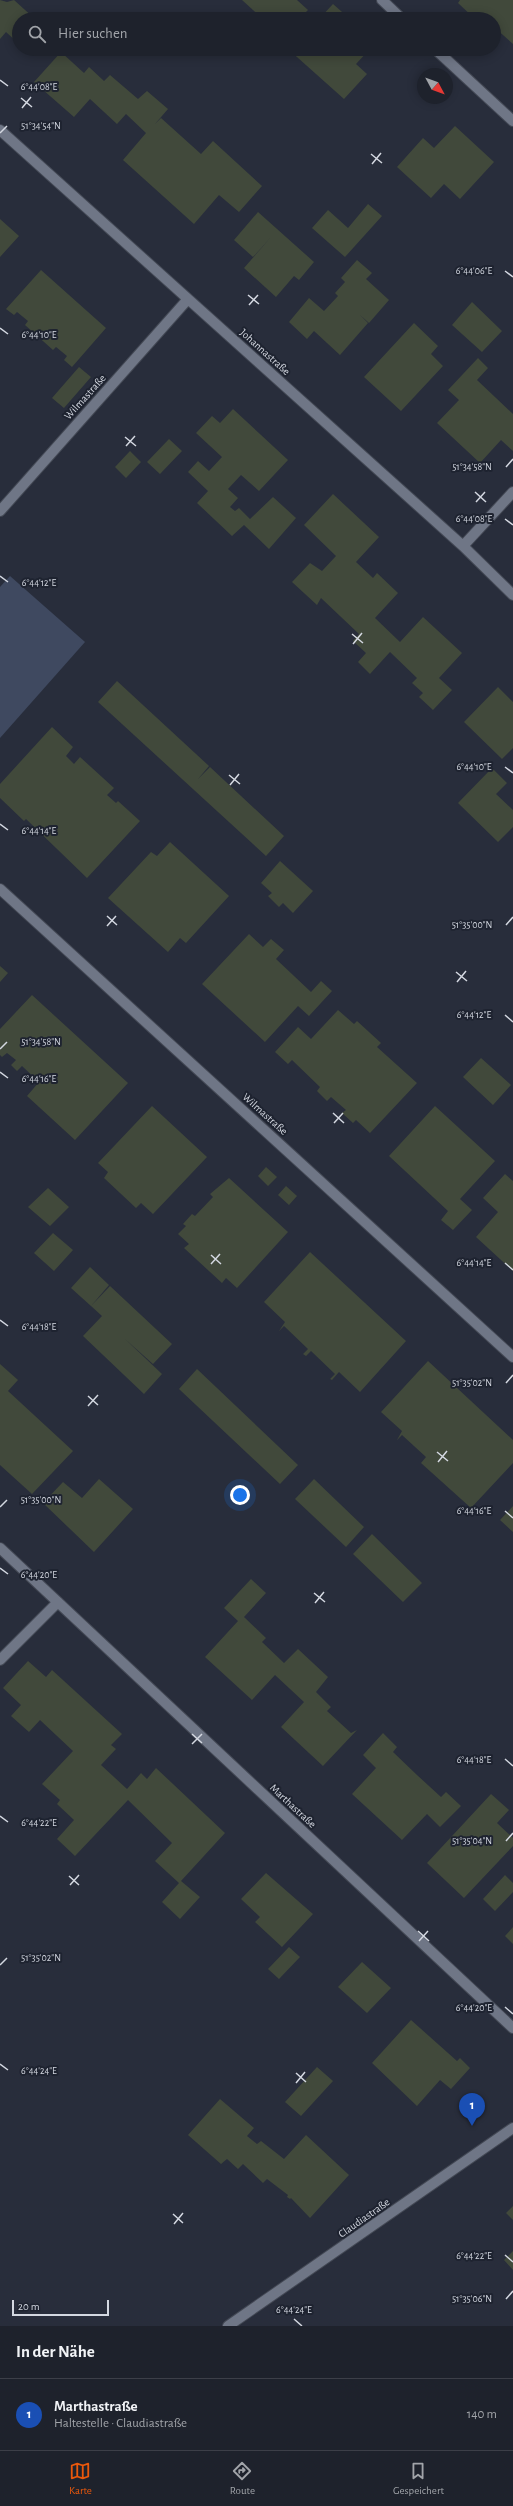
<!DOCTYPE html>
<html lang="de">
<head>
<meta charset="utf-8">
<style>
	:root { --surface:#1e222c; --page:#262a34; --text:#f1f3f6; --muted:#a1a4a9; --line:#3c3f48; --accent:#ea580c }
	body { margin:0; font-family:"Alegreya Sans",sans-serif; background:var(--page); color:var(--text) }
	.compass { position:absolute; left:417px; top:68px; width:36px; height:36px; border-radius:50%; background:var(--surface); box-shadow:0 2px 10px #0003; rotate:131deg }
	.scale { position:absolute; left:12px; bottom:10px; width:97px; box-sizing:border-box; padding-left:4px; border:2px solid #d4d8e1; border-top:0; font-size:11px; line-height:14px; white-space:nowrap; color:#d4d8e1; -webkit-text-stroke:3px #1e2330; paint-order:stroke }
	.you { position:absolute; left:240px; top:1495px; width:14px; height:14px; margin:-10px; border:3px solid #fff; border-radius:50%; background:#1a73e8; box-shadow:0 0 0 6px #1a73e833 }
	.badge { display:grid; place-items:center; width:26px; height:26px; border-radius:50%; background:var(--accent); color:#fff; font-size:13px; font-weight:700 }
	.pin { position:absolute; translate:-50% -33px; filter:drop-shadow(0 1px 2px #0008) }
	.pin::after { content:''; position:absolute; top:21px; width:14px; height:12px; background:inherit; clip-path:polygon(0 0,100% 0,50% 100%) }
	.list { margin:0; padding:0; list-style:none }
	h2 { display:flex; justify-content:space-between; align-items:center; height:52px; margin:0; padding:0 16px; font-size:17px }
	h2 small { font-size:13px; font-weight:400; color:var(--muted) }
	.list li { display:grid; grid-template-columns:26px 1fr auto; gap:12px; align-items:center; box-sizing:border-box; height:72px; padding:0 16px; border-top:1px solid var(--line) }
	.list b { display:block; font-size:15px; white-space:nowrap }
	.list p { margin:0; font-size:13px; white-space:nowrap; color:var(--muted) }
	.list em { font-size:13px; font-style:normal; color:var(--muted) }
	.icon { flex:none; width:22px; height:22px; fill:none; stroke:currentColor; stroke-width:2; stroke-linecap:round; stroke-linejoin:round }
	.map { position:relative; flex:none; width:513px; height:2326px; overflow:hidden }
	.search { position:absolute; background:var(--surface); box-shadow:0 2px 10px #0003; left:12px; right:12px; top:12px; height:44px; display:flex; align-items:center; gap:10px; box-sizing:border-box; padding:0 14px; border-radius:22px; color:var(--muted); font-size:15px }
	.sheet { height:124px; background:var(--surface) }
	nav { display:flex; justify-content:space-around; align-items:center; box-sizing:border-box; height:56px; border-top:1px solid var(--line); background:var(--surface); font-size:11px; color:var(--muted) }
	nav a { display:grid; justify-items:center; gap:2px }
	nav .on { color:var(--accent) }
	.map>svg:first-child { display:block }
</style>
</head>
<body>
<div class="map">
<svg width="513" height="2326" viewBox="0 0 513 2326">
	<rect width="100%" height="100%" fill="#282d3b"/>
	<path fill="#3f4960" d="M10 576 85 642 0 738V587Z"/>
	<path fill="#41493b" d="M0 0 7 2 14 0 35 19H19V44L6 32 0 39Z
		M242 0H297L308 10 303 15 307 19H263Z
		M460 0H513V44L494 27V19H475L458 3Z
		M333 4 350 19H319Z
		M288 49H370L356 64 367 74 344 99Z
		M61 52 84 73 89 67 104 81 110 75 138 99 147 91 168 109 155 124 161 118 201 154 213 141 262 186 239 212 219 195 194 224 123 160 146 133 126 114 117 124 90 99 74 117 34 82Z
		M455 126 494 162 460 199 444 184 431 198 397 167 423 138 434 148Z
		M368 204 382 216 345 257 312 228 328 210 348 228Z
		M258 212 314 262 299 280 294 276 276 297 244 268 271 237 253 257 234 240Z
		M0 219 19 236 0 257Z
		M357 260 372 273 366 279 389 300 369 323 360 315 368 323 340 355 314 331 307 339 289 322 309 298 324 311 338 296 335 293 345 282 341 278Z
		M41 270 106 328 72 367 64 360 67 356 56 347 53 350 25 325 28 321 17 312 14 315 6 309Z
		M472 302 502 331 482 352 452 325Z
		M414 323 438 346 431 354 443 366 401 411 364 377Z
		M478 358 488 368 477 380 513 414V451L501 440 480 463 437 423 459 400 448 390Z
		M79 367 91 377 64 408 52 398Z
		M233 409 288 460 259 491 241 475 228 489 238 498 230 507 235 511 239 508 250 519 273 497 296 518 269 549 244 525 232 536 197 503 208 491 188 472 198 461 209 471 222 457 196 433 212 416 220 423Z
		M169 439 182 451 160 474 147 462Z
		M130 451 141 462 126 478 115 467Z
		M333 494 379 537 356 562 373 578 377 573 398 593 375 618 400 642 423 617 462 653 439 678 452 690 433 710 419 697 423 693 412 683 417 678 390 652 370 674 358 662 366 653 353 641 359 634 321 598 317 605 292 582 310 563 322 571 336 556 304 525Z
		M117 681 209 766 198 779 210 767 284 836 266 856 98 702Z
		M498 687 513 702V748L502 759 464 722Z
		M52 727 73 747 66 756 74 764 80 757 114 788 107 795 116 803 118 801 140 821 87 878 26 819 24 821 0 798V784Z
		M492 768 507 783 496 794 513 810V827L498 842 458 803Z
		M170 842 229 896 186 943 180 938 168 952 108 898 151 852 157 856Z
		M280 861 313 891 293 913 283 903 279 907 268 896 272 893 261 883Z
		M249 934 263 947 271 939 284 950 276 959 311 992 321 981 332 991 309 1016 298 1006 265 1042 202 984Z
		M0 966 8 973 0 982Z
		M32 995 128 1083 75 1140 27 1096 39 1082 22 1066 17 1071 11 1065 16 1060 7 1053 2 1057 0 1055V1029Z
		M338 1010 354 1024 357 1021 381 1043 377 1047 417 1083 370 1133 356 1120 353 1123 342 1113 346 1110 331 1097 327 1101 317 1091 320 1087 292 1060 288 1064 275 1052 298 1027 311 1039Z
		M481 1058 511 1085 493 1105 463 1077Z
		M152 1106 207 1157 153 1214 141 1203 136 1208 104 1178 108 1172 98 1163Z
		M435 1106 495 1161 460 1199 472 1210 453 1230 441 1220 448 1211 389 1156Z
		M266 1167 277 1177 268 1186 258 1176Z
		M505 1174 513 1181V1271L476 1237 498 1212 483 1198Z
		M229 1178 288 1232 237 1288 226 1278 222 1283 184 1248 189 1244 178 1234 186 1226 183 1224 192 1214 195 1216 213 1197 210 1194Z
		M286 1186 297 1196 289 1205 278 1195Z
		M48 1188 69 1207 50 1226 28 1207Z
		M53 1233 73 1250 54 1271 34 1253Z
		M310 1252 406 1341 360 1392 339 1372 332 1380 330 1379 335 1374 311 1351 306 1356 303 1354 308 1349 284 1326 279 1331 285 1322 264 1302Z
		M90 1267 109 1285 91 1306 71 1288Z
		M110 1286 172 1344 153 1364 125 1339 162 1374 144 1394 83 1336 102 1316 91 1306Z
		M428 1361 513 1440V1463L471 1508 421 1463 426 1457 402 1435 397 1440 402 1431 381 1412Z
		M0 1364 18 1380 8 1391 73 1451 32 1494 0 1465Z
		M197 1369 298 1465 280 1484 179 1389Z
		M99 1479 133 1509 94 1552 43 1503 63 1482 82 1498Z
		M314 1479 364 1527 346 1547 295 1499Z
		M513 1506V1532L500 1520Z
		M372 1534 422 1583 403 1602 353 1554Z
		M251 1579 266 1593 244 1617 266 1638 262 1642 284 1663 298 1649 328 1677 316 1692 331 1707 327 1711 351 1733 357 1730 323 1766 281 1727 304 1702 275 1675 252 1700 205 1657 238 1621 224 1608Z
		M28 1661 46 1677 52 1670 122 1734 111 1745 116 1749 101 1765 127 1789 141 1773 147 1779 156 1768 225 1833 181 1881 200 1897 180 1919 162 1902 179 1883 155 1861 172 1843 128 1800 75 1856 57 1839 74 1820 57 1804 60 1800 42 1784 73 1751 40 1720 29 1732 11 1716 21 1705 3 1688Z
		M383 1733 397 1747 393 1752 417 1775 441 1797 446 1792 461 1806 440 1827 427 1814 402 1840 352 1794 376 1768 363 1755Z
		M491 1794 509 1810 497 1823 513 1838V1846L464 1898 427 1863Z
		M266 1873 313 1914 282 1947 255 1922 260 1917 241 1899Z
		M505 1875 513 1883V1892L495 1911 483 1899Z
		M513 1927V1944L505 1936Z
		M289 1947 300 1957 279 1979 268 1969Z
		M362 1962 391 1988 367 2013 338 1987Z
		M411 2020 457 2061 460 2058 470 2068 451 2089 440 2080 417 2106 372 2063Z
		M317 2067 333 2081 301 2116 285 2102Z
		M220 2099 254 2128 247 2136 257 2144 261 2141 284 2159 306 2135 349 2175 310 2218 291 2198 290 2199 287 2197 288 2195 267 2179 263 2183 243 2164 238 2169 227 2159 221 2164 188 2135Z
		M513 2206V2220L506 2213Z
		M513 2251V2270L504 2260Z"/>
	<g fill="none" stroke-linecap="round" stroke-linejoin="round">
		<defs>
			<path id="minor" d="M382 0 402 19
				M435 49 513 121
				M0 130 463 546 513 595
				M0 511 188 299
				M463 546 513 492
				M0 889 513 1357
				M0 1548 513 2028
				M0 1660 58 1602
				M228 2326 513 2128"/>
		</defs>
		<use href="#minor" stroke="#434854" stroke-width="12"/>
		<use href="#minor" stroke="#6f7686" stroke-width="10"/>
	</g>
	<path fill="none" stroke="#d4d8e1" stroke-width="1.5" d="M0 80 8 86M21 98 32 107M22 108 31 97M0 133 7 126M371 154 382 163M372 164 381 153M505 271 513 277M248 295 259 304M249 305 258 295M0 328 8 334M125 437 136 446M126 446 135 436M506 467 513 459M475 492 486 502M476 502 485 492M505 519 513 525M0 576 8 582M352 634 363 643M353 644 362 633M505 767 513 773M229 775 240 784M230 785 239 774M0 824 8 830M107 916 117 925M506 925 513 917M107 926 116 916M456 972 467 981M457 982 466 971M505 1015 513 1022M0 1049 7 1042M0 1072 8 1078M333 1113 344 1123M334 1123 343 1113M211 1255 221 1264M505 1263 513 1270M211 1264 220 1254M0 1320 8 1326M506 1383 513 1375M88 1396 98 1405M88 1406 98 1395M437 1452 448 1461M438 1462 447 1451M0 1507 7 1500M505 1511 513 1518M0 1568 8 1574M314 1593 325 1602M315 1603 324 1592M192 1734 202 1743M192 1744 202 1734M505 1759 513 1766M0 1816 8 1822M506 1841 513 1833M69 1876 79 1885M70 1885 79 1875M418 1931 429 1941M419 1941 428 1931M0 1965 7 1958M505 2007 513 2014M0 2064 8 2070M296 2073 306 2082M296 2083 305 2072M173 2214 183 2223M174 2224 183 2213M505 2255 513 2262M506 2299 513 2291M294 2319 302 2326"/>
	<g text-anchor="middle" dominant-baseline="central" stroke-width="4" stroke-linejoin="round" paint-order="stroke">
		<g font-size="11" fill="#d4d8e1" stroke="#1e2330">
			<text transform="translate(265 352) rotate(42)">Johannastraße</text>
			<text transform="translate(85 397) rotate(-48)">Wilmastraße</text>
			<text transform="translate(265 1114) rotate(42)">Wilmastraße</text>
			<text transform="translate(293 1806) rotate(43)">Marthastraße</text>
			<text transform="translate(364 2218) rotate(-35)">Claudiastraße</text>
		</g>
	</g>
	<g font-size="10" text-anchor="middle" fill="#d4d8e1" stroke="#1e2330" stroke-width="4" stroke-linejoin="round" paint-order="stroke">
		<text x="39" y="90">6°44'08"E</text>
		<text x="41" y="129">51°34'54"N</text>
		<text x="474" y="274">6°44'06"E</text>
		<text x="39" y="338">6°44'10"E</text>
		<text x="472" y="470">51°34'58"N</text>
		<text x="474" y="522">6°44'08"E</text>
		<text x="39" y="586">6°44'12"E</text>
		<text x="474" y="770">6°44'10"E</text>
		<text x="39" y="834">6°44'14"E</text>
		<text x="472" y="928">51°35'00"N</text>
		<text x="474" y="1018">6°44'12"E</text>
		<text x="41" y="1045">51°34'58"N</text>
		<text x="39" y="1082">6°44'16"E</text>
		<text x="474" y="1266">6°44'14"E</text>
		<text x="39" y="1330">6°44'18"E</text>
		<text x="472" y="1386">51°35'02"N</text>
		<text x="41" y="1503">51°35'00"N</text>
		<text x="474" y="1514">6°44'16"E</text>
		<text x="39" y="1578">6°44'20"E</text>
		<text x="474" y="1763">6°44'18"E</text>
		<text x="39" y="1826">6°44'22"E</text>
		<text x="472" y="1844">51°35'04"N</text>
		<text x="41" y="1961">51°35'02"N</text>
		<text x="474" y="2011">6°44'20"E</text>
		<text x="39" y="2074">6°44'24"E</text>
		<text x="474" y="2259">6°44'22"E</text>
		<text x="472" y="2302">51°35'06"N</text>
		<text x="294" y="2313">6°44'24"E</text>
	</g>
</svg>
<svg class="compass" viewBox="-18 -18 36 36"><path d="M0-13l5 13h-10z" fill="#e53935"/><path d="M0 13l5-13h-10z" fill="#a1a4a9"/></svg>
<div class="scale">20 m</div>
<div class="you"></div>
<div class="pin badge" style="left:472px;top:2126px;background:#1a4fb4">1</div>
<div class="search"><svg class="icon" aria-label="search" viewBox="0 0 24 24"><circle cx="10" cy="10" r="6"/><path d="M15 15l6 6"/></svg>Hier suchen</div>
</div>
<section class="sheet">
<h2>In der Nähe<small></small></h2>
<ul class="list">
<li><span class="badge" style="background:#1a4fb4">1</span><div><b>Marthastraße</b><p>Haltestelle · Claudiastraße</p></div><em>140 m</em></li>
</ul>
</section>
<nav>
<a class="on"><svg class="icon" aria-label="map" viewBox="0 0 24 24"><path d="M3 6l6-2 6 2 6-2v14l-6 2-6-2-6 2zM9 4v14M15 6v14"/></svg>Karte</a>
<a><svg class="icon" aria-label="directions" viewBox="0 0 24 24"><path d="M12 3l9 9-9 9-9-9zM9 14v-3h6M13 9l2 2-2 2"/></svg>Route</a>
<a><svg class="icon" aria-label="saved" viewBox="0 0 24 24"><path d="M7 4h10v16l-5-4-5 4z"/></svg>Gespeichert</a>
</nav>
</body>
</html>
